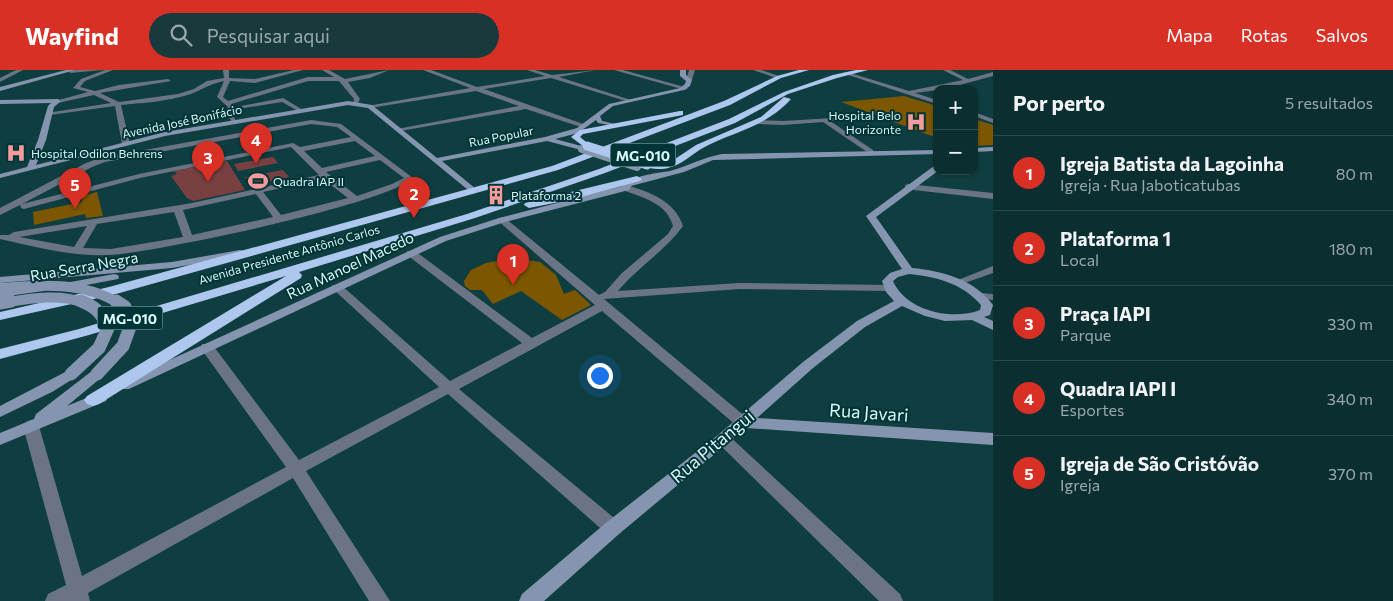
<!DOCTYPE html>
<html lang="pt">
<head>
<meta charset="utf-8">
<style>
	:root { --surface:#0b2e30; --page:#193a3c; --text:#f1f3f6; --muted:#9aa8ab; --line:#2b4a4c; --accent:#d93025 }
	body { margin:0; font-family:Commissioner,sans-serif; background:var(--page); color:var(--text) }
	.controls { position:absolute; right:15px; top:15px; display:grid; overflow:hidden; border-radius:10px; box-shadow:0 1px 4px #0004 }
	.controls button { width:45px; height:45px; display:grid; place-items:center; padding:0; border:0; border-bottom:1px solid var(--line); background:var(--surface); color:var(--text); font:25px sans-serif }
	.you { position:absolute; left:599px; top:305px; width:18px; height:18px; margin:-12px; border:4px solid #fff; border-radius:50%; background:#1a73e8; box-shadow:0 0 0 8px #1a73e833 }
	.badge { display:grid; place-items:center; width:32px; height:32px; border-radius:50%; background:var(--accent); color:#fff; font-size:16px; font-weight:700 }
	.pin { position:absolute; translate:-50% -41px; filter:drop-shadow(0 1px 2px #0008) }
	.pin::after { content:''; position:absolute; top:26px; width:18px; height:15px; background:inherit; clip-path:polygon(0 0,100% 0,50% 100%) }
	.list { margin:0; padding:0; list-style:none }
	h2 { display:flex; justify-content:space-between; align-items:center; height:65px; margin:0; padding:0 20px; font-size:21px }
	h2 small { font-size:16px; font-weight:400; color:var(--muted) }
	.list li { display:grid; grid-template-columns:32px 1fr auto; gap:15px; align-items:center; box-sizing:border-box; height:75px; padding:0 20px; border-top:1px solid var(--line) }
	.list b { display:block; font-size:19px; white-space:nowrap }
	.list p { margin:0; font-size:16px; white-space:nowrap; color:var(--muted) }
	.list em { font-size:16px; font-style:normal; color:var(--muted) }
	.icon { flex:none; width:28px; height:28px; fill:none; stroke:currentColor; stroke-width:2; stroke-linecap:round; stroke-linejoin:round }
	.map { position:relative; flex:none; width:993px; height:531px; overflow:hidden }
	header { display:flex; align-items:center; gap:30px; box-sizing:border-box; height:70px; padding:0 25px; background:var(--accent); color:#fff }
	header strong { font-size:24px }
	nav { display:flex; gap:28px; margin-inline-start:auto; font-size:18px }
	.search { width:350px; height:45px; background:var(--page); display:flex; align-items:center; gap:12px; box-sizing:border-box; padding:0 18px; border-radius:28px; color:var(--muted); font-size:19px }
	main { display:flex }
	aside { flex:1; background:var(--surface) }
	.map>svg:first-child { display:block }
</style>
</head>
<body>
<header>
<strong>Wayfind</strong>
<div class="search"><svg class="icon" aria-label="search" viewBox="0 0 24 24"><circle cx="10" cy="10" r="6"/><path d="M15 15l6 6"/></svg>Pesquisar aqui</div>
<nav><a>Mapa</a><a>Rotas</a><a>Salvos</a></nav>
</header>
<main>
<div class="map">
<svg width="993" height="531" viewBox="0 0 993 531">
	<rect width="100%" height="100%" fill="#0f3e40"/>
	<path fill="#794041" d="M273 87 278 93 238 101 234 94Z
		M227 91 245 120 193 131 187 128 171 106 177 104 174 101Z
		M283 100 289 107 250 116 245 107Z"/>
	<path fill="#7d5700" d="M904 26 937 36V68L841 32Z
		M974 49 993 55V75L974 76Z
		M97 122 103 146 86 148 85 144 34 155 33 142 82 132 81 126Z
		M514 188 540 192 556 205 564 224 575 220 591 235 562 250 521 221 493 234 482 220H470L465 216 464 211 471 200 486 193Z"/>
	<g fill="none" stroke-linecap="round" stroke-linejoin="round">
		<path fill="#6a7484" fill-rule="evenodd" d="M16 0H23L0 12V8Z
			M68 0H103L70 3Z
			M105 0H113L85 11 80 17 95 21 119 15 168 9 171 11 100 23 119 32 178 24 194 19 207 11 224 8 223 0H229V8L255 9 294 0H303L255 13 230 11 223 27 228 31 308 7H334L322 0H329L345 9 389 0 370 8 348 12 360 29 357 35H353L354 29 339 11H308L231 34 234 37 231 42 236 51 233 53 225 42 228 37 217 27 224 11C208 14 196 24 180 27 161 32 141 33 121 35L130 74 126 76 122 74 115 36 50 45 47 43 111 33 94 25 58 33 55 31 88 22 73 18 81 9Z
			M423 0H431L477 17 545 6 527 0H535L552 5 596 0 559 7 634 31 629 32 551 8 484 19 586 55V57L584 58 526 39 400 61 397 59 519 36 476 21 370 38 367 36 470 18Z
			M614 0H623L688 18 685 20Z
			M689 0H695L692 10 689 12 686 10Z
			M753 0H761L782 7 779 9Z
			M943 0H950L968 9 993 2V6L945 19 915 23 937 30V34L842 3 847 2 909 21 963 10Z
			M283 28 303 40 298 41 282 32 244 38 241 36Z
			M974 42 993 49V53L974 46Z
			M867 46 865 49 830 51 873 80 874 82 870 84 823 52 783 55 758 54 755 52 758 50 783 51Z
			M311 50 341 54 413 108C387 134 153 183 109 185 73 187 35 177 0 169V165H9L14 162 192 133 319 105 291 77 140 108 24 139 21 138 20 135 0 145V138L86 93 100 88ZM311 54 337 57 351 67 300 77 293 73 139 104 22 134 92 97 105 92ZM355 71 375 86 322 98 304 81ZM380 90 404 108 392 114 357 126 326 102ZM323 109 348 128 281 145 263 122ZM256 124 273 147 192 165 183 140ZM174 142 183 167 111 179 83 178 97 154ZM87 156 74 177 19 167Z
			M908 114 993 123V129L905 119V115Z
			M626 115C650 122 675 131 683 156 665 181 638 197 618 221L739 213 888 215 894 218 888 221 739 219 604 229 747 348 749 352 747 356 742 357 737 356 602 241 459 319 619 452 622 458 619 464 613 466 607 464 448 324 306 401 390 531H369L293 408 88 523 90 531H45L48 524 66 515 23 356 26 352 31 350 36 352 39 356 82 506 286 397 202 280 201 277 202 274H212L299 390 439 317 333 219 331 217 333 215H341L450 311 522 273 407 185V181H415L532 268 595 235 497 150 502 147 505 148 599 225 605 222 622 203 668 164 673 156C667 133 643 128 623 120V116Z
			M993 196V203L959 215 953 212Z
			M980 223 993 224V230L976 228 974 226 976 224Z
			M723 363 728 365 900 524 903 531H879L718 373 715 369 718 365Z"/>
		<path fill="#8695af" fill-rule="evenodd" d="M66 0H75L0 21V17Z
			M680 0H686V5L692 10 690 16 684 20 613 36 600 46 602 51 615 54V56L598 53 596 50 578 63 555 69 585 77V81L547 71 442 91 476 119 477 121 473 124 368 38 348 35 165 66 0 108V104L27 97 38 70 48 36 51 33 0 34V30L58 29 61 31 54 37 46 70 36 95 165 62 348 31 372 35 437 88 545 67 577 58 609 34 680 18 685 14 686 11 680 6Z
			M993 77V81L974 82V78Z
			M937 80V84L713 90 684 102 631 116 629 120 505 152 446 171 129 319H119L117 316 119 313 440 167 499 148 622 116C629 106 658 103 670 101 688 96 704 87 722 84Z
			M934 96H937L938 101 876 147 912 198C943 201 974 209 993 235L990 245 984 247 993 251V260L972 250 945 251 925 246 902 236 865 257 813 298 757 348 993 363V375L746 358 619 464 544 531H519L522 524 607 452 718 365 803 292 857 251 894 231 886 222 882 211 890 203 902 199 866 146ZM909 204C937 207 962 213 981 235L980 240C952 251 906 241 893 211L898 207Z
			M240 180 244 181V185L172 198 0 213V207L172 192Z
			M114 204 118 205 119 207 118 209 65 219 59 216 65 213Z
			M40 216 46 219 44 221 0 227V221Z
			M71 299 78 304 76 307 52 322 0 347V336Z
			M97 299 102 301 104 304 102 307 67 336 101 322 106 323 108 327 106 331 0 375V363L34 349 36 344 92 301Z"/>
		<path fill="#aec7ee" fill-rule="evenodd" d="M799 0H809L781 8 730 35 558 100 116 224 0 250V242L109 217 552 96 724 31 777 6Z
			M856 0H868L837 8 788 24 735 53 605 103 475 148 299 202 302 205 301 208 99 334 93 336 87 334 84 330 87 326 286 206 89 265 0 289V279L79 259 467 144 599 99 729 49 784 22 833 5Z
			M784 27 791 29C765 58 733 61 701 79 690 86 681 95 668 98 661 100 648 99 642 95L647 92 665 93 672 91 696 75 761 47Z
			M680 41H683V45L583 64 580 67 591 76 587 79 571 67 580 60Z
			M637 106 642 109 640 111 574 129 529 138 524 135 525 133Z"/>
		<path stroke="#8695af" stroke-width="8" d="M582 79 637 97"/>
		<path stroke="#8695af" stroke-width="10" d="M0 218C38 215 84 211 118 233
			M2 233C28 229 59 223 84 233"/>
		<path stroke="#8695af" stroke-width="13" d="M0 233 11 231
			M71 304 99 278 108 258C102 243 96 237 81 231
			M97 304 123 276 131 254 125 237 116 231"/>
		<path stroke="#aec7ee" stroke-width="9" d="M587 76 647 95"/>
	</g>
	<defs>
		<symbol id="hospital-bare" viewBox="-9 -9 18 18"><path d="M-5-5h3v3.5h4V-5h3V5h-3V1.5h-4V5h-3Z" fill="#f59b9b" stroke="#013436" stroke-width="2.5" paint-order="stroke"/></symbol>
		<symbol id="stadium-bare" viewBox="-9 -9 18 18"><path d="M0-5a6.5 5 0 1 0 0 10a6.5 5 0 1 0 0-10ZM-3.5-1.8h7v3.6h-7Z" fill="#f59b9b" stroke="#013436" stroke-width="2.5" paint-order="stroke"/></symbol>
		<symbol id="building-bare" viewBox="-9 -9 18 18"><path d="M-4-6H4V6H1V3H-1V6H-4ZM-2.5-4.3h1.7v1.8h-1.7ZM.8-4.3h1.7v1.8H.8ZM-2.5-1h1.7V.8h-1.7ZM.8-1h1.7V.8H.8Z" fill="#f59b9b" stroke="#013436" stroke-width="2.5" paint-order="stroke"/></symbol>
	</defs>
	<g fill-rule="evenodd">
		<use href="#hospital-bare" x="902" y="38" width="28" height="28"/>
		<use href="#hospital-bare" x="2" y="69" width="28" height="28"/>
		<use href="#stadium-bare" x="244" y="97" width="28" height="28"/>
		<use href="#building-bare" x="482" y="111" width="28" height="28"/>
	</g>
	<g text-anchor="middle" dominant-baseline="central" stroke-width="4" stroke-linejoin="round" paint-order="stroke">
		<g font-size="12" fill="#d8f6f7" stroke="#013436" text-anchor="start">
			<text x="901" y="45" text-anchor="end">Hospital Belo<tspan x="901" dy="14">Horizonte</tspan></text>
			<text x="31" y="83">Hospital Odilon Behrens</text>
			<text x="273" y="111">Quadra IAP II</text>
			<text x="511" y="125">Plataforma 2</text>
		</g>
		<g font-size="12" fill="#d8f6f7" stroke="#013436">
			<text transform="translate(182 51) rotate(-12)">Avenida José Bonifácio</text>
			<text transform="translate(501 66) rotate(-11)">Rua Popular</text>
			<text transform="translate(289 184) rotate(-16)">Avenida Presidente Antônio Carlos</text>
		</g>
		<g fill="#013436" stroke="#98bcbd" stroke-width="1">
			<rect x="610.5" y="73.5" width="65" height="23" rx="4"/>
			<rect x="97.5" y="236.5" width="65" height="23" rx="4"/>
		</g>
		<g font-size="14" font-weight="bold" fill="#d8f6f7">
			<text x="643" y="85">MG-010</text>
			<text x="130" y="248">MG-010</text>
		</g>
		<g font-size="15" fill="#d8f6f7" stroke="#013436">
			<text transform="translate(350 195) rotate(-25)">Rua Manoel Macedo</text>
			<text transform="translate(84 196) rotate(-10)">Rua Serra Negra</text>
		</g>
		<g font-size="18" fill="#d8f6f7" stroke="#013436">
			<text transform="translate(869 342) rotate(4)">Rua Javari</text>
			<text transform="translate(712 376) rotate(-40)">Rua Pitangui</text>
		</g>
	</g>
</svg>
<div class="controls">
<button>+</button>
<button>−</button>
</div>
<div class="you"></div>
<div class="pin badge" style="left:513px;top:215px">1</div>
<div class="pin badge" style="left:414px;top:148px">2</div>
<div class="pin badge" style="left:208px;top:112px">3</div>
<div class="pin badge" style="left:256px;top:94px">4</div>
<div class="pin badge" style="left:75px;top:139px">5</div>
</div>
<aside>
<h2>Por perto<small>5 resultados</small></h2>
<ul class="list">
<li><span class="badge">1</span><div><b>Igreja Batista da Lagoinha</b><p>Igreja · Rua Jaboticatubas</p></div><em>80 m</em></li>
<li><span class="badge">2</span><div><b>Plataforma 1</b><p>Local</p></div><em>180 m</em></li>
<li><span class="badge">3</span><div><b>Praça IAPI</b><p>Parque</p></div><em>330 m</em></li>
<li><span class="badge">4</span><div><b>Quadra IAPI I</b><p>Esportes</p></div><em>340 m</em></li>
<li><span class="badge">5</span><div><b>Igreja de São Cristóvão</b><p>Igreja</p></div><em>370 m</em></li>
</ul>
</aside>
</main>
</body>
</html>
